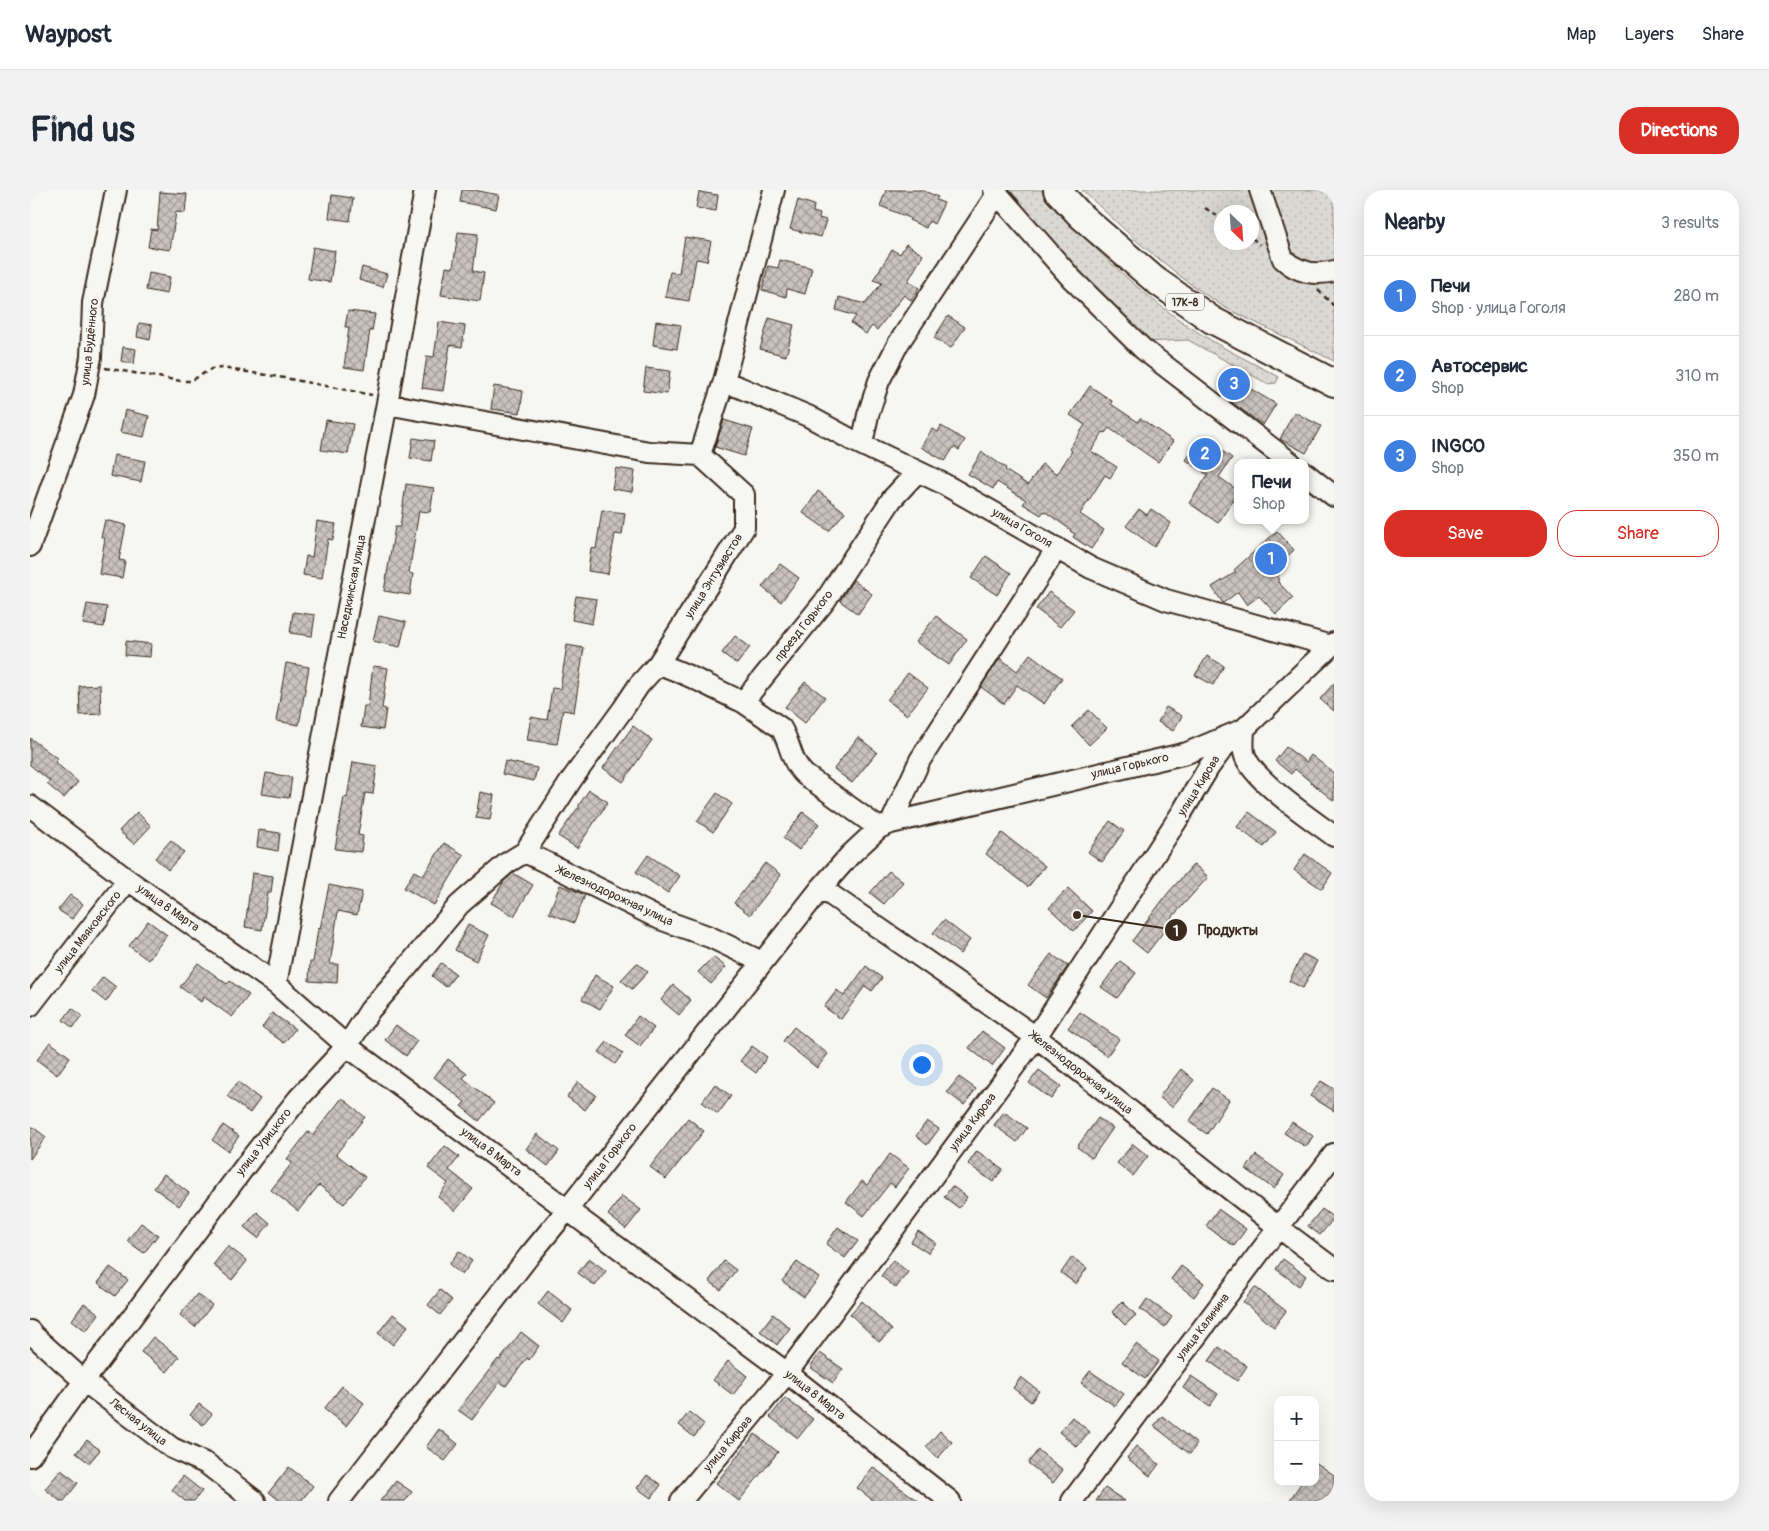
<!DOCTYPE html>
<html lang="en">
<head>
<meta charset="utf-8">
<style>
	:root { --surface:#fff; --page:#f2f2f3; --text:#1f2937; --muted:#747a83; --line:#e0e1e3; --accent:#d93025 }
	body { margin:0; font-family:Pangolin,sans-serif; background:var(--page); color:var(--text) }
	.controls { position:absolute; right:15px; bottom:15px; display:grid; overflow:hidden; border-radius:10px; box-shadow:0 5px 20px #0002 }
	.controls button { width:45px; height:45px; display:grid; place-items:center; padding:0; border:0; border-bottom:1px solid var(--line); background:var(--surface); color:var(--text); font:25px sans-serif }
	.compass { position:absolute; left:1184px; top:15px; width:45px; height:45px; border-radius:50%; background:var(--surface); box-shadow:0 5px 20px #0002; rotate:155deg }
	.you { position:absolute; left:891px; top:874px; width:18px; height:18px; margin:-12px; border:4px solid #fff; border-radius:50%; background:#1a73e8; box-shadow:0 0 0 8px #1a73e833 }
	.badge { display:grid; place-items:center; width:32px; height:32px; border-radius:50%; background:var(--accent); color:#fff; font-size:16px; font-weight:700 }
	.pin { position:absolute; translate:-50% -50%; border:2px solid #fff; box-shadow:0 1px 5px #0006 }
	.popup { position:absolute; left:1204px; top:269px; width:75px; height:65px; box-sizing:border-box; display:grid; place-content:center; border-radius:10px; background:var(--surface); filter:drop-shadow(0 1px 4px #0005); font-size:16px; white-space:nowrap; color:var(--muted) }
	.popup b { font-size:19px; color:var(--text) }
	.popup::after { content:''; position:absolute; left:50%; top:100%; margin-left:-10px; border:10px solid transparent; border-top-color:var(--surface) }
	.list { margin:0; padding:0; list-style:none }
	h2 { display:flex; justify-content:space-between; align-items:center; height:65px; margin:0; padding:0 20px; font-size:21px }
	h2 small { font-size:16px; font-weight:400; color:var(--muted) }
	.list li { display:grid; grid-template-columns:32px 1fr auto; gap:15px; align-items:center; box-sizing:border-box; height:80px; padding:0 20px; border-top:1px solid var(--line) }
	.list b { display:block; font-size:19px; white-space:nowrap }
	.list p { margin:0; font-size:16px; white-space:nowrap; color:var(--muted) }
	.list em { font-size:16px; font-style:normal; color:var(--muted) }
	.actions { display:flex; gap:10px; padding:15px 20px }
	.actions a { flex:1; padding:11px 0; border:1px solid var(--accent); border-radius:20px; text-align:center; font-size:18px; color:var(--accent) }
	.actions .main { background:var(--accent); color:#fff }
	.map { position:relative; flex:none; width:1304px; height:1311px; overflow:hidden; border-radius:20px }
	header { display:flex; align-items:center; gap:30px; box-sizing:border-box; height:70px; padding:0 25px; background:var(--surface); border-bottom:1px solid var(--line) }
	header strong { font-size:24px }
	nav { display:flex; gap:28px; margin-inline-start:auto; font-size:18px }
	.intro { display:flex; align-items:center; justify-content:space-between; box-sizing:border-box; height:120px; padding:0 30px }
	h1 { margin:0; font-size:35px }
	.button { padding:12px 22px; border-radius:20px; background:var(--accent); color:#fff; font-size:18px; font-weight:700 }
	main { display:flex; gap:30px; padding:0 30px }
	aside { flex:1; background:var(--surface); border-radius:20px; box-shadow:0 5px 20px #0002 }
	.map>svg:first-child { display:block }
</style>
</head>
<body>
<header>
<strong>Waypost</strong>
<nav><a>Map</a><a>Layers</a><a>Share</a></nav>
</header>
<div class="intro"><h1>Find us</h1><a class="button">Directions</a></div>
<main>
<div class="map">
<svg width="1304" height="1311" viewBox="0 0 1304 1311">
	<defs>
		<pattern id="green-dots" width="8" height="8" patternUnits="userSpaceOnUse" patternTransform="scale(1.25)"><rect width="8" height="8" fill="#dad9d3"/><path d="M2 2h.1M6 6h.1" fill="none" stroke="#bcbab5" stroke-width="1.8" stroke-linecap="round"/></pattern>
		<pattern id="building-cross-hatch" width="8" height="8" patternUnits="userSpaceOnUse" patternTransform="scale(1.25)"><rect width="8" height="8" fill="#c8c3be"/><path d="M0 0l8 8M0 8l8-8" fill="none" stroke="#a49f9a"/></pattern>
	</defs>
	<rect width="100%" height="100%" fill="#f6f6f2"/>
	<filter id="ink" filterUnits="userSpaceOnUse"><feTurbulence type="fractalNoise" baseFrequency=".02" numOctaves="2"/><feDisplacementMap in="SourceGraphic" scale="10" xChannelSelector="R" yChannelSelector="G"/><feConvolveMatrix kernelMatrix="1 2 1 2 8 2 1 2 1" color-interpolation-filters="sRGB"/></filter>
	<g filter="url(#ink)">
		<path fill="url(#green-dots)" stroke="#8a8278" fill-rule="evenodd" d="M967 0H1011C1058 53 1109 105 1169 143 1194 159 1223 173 1249 187L1246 193 1238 194 1158 150 1113 152Z
			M1052 0H1304V171L1194 117 1163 96 1109 53ZM1192 22H1222V52H1192Z"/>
		<path fill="url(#building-cross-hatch)" stroke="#3b2a1e" d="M432 0H444L469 5 466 19 430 12Z
			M856 0H892L908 7 906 10 914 13 904 34 899 31 896 38 879 30 880 28 850 16Z
			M130 2 157 4 155 23 146 22 140 60 118 57 121 39 127 40Z
			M669 2 688 5 686 21 666 18Z
			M302 5 323 8 320 31 299 28Z
			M768 10 784 15 783 22 790 24 789 28 796 30 791 47 760 39Z
			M428 42 448 44 443 81 454 83 450 111 411 105 416 77 423 78Z
			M655 47 681 51 677 71 666 69 659 111 635 107 640 82 649 83Z
			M876 54 893 65 878 91 889 98 881 110 874 105 847 140 842 136 836 144 821 133 826 126 806 120 809 107 835 114 852 93 843 90 862 60 870 64Z
			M283 57 305 61 300 92 278 89Z
			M750 70 782 78 775 104 757 99 756 107 732 100 738 76 748 78Z
			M332 77 357 84 353 97 329 90Z
			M119 83 140 87 137 104 116 100Z
			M318 121 345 124 342 141 340 140 334 180 314 177 319 137H315Z
			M918 126 935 137 921 158 904 148Z
			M739 128 764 135 756 166 730 159Z
			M626 131 651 135 647 159 623 155Z
			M409 132 435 136 432 157 420 155 413 201 392 198 397 166 404 167Z
			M109 133 122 135 120 150 107 147Z
			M93 157 106 159 104 174 91 171Z
			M616 178 640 181 637 204 613 201Z
			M1199 186 1246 214 1233 235 1197 209 1200 205 1191 200Z
			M464 196 493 201 490 223 461 219Z
			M1060 196 1082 211 1081 214 1108 232 1110 228 1143 251 1128 272 1079 238 1075 243 1073 242 1061 261 1087 277 1080 288 1075 285 1050 324 1074 340 1061 359 1043 347 1045 344 1040 341 1041 340 1014 321 1011 325 993 314 996 310 967 292 963 299 938 284 952 262 976 278 975 280 998 295 1012 274 1027 284 1042 261 1039 259 1055 235 1040 225Z
			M95 220 119 226 114 247 90 242Z
			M1264 222 1291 236 1276 263 1250 249Z
			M296 230 323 234 318 264 291 260Z
			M694 230 723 239 714 266 685 257Z
			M911 236 935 250 929 260 924 257 915 271 891 257 902 239 908 242Z
			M1172 247 1202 268 1189 287 1207 300V304L1188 333 1159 313 1178 285 1156 270Z
			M383 248 404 251 401 271 380 268Z
			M84 265 115 271 111 292 80 286Z
			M586 278 605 281 602 302 582 299Z
			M376 294 404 298 400 322 389 321 379 383 383 384 380 405 354 401 365 337H370Z
			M788 301 815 322 799 341 773 323Z
			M1109 319 1117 325 1121 319 1141 333 1124 357 1096 336Z
			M572 320 595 323 592 345 585 344 578 384 558 381 561 358 566 359Z
			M75 330 96 335 89 370 95 371 92 388 69 384 75 348 71 347Z
			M287 331 306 334 303 350 298 349 292 388 273 385 276 366 282 367Z
			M1247 341 1264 360 1249 374 1248 392 1263 408 1246 424 1229 406 1217 415 1208 402 1193 413 1182 397 1206 382 1204 380Z
			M956 366 981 383 967 405 941 388Z
			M750 374 769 388 751 412 732 397Z
			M823 390 842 404 828 424 810 411Z
			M1019 402 1044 420 1030 437 1006 419Z
			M546 406 566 409 562 434 542 430Z
			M57 414 77 417 74 437 53 434Z
			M263 422 285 425 282 446 260 443Z
			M349 426 376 432 370 457 343 451Z
			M906 426 937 449 919 475 886 452Z
			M705 446 720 457 707 474 692 463Z
			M96 451 121 454 120 467 95 465Z
			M537 455 554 458 544 522 533 520 527 554 497 550 501 527 517 530 522 498 530 499Z
			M1000 464 1032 488 1014 514 987 495 974 514 951 497 970 468 987 481Z
			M1177 466 1194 476 1183 495 1165 485Z
			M256 473 279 477 269 535 246 531Z
			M343 476 358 478 352 518 356 519 353 540 331 537 334 516H338Z
			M878 483 898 498 877 525 857 510Z
			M775 492 795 507 775 533 755 517Z
			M1304 493V521L1290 509Z
			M70 495 71 524 50 525 49 496Z
			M1136 517 1152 526 1143 541 1128 532Z
			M1059 520 1077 538 1059 555 1042 536Z
			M603 536 622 550 593 592 573 578Z
			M828 547 847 562 822 593 804 579Z
			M0 548 28 569 25 572 48 592 34 608 17 594 20 591 0 575Z
			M1256 557 1276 572 1281 565 1304 583V611L1265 579 1261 584 1245 571Z
			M475 571 507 578 504 591 472 584Z
			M323 572 347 576 343 604 335 603 328 645 333 646 331 662 305 659 314 607 317 608Z
			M236 583 262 587 259 608 232 604Z
			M559 600 578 612 547 658 528 646 547 619H549V615Z
			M450 602 464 605 460 630 446 628Z
			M687 603 702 614 683 642 667 631Z
			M107 622 121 636 104 654 89 641Z
			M773 622 789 634 769 660 753 648Z
			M1219 622 1246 642 1234 657 1207 637Z
			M1080 631 1094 641 1072 672 1058 662Z
			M229 640 250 643 248 661 227 657Z
			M972 643 1015 676 998 697 956 664Z
			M141 650 154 662 138 680 125 668Z
			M414 653 434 665 404 715 374 698 384 681 393 686Z
			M1275 664 1302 683 1292 699 1264 680Z
			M618 665 650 686 638 703 606 682Z
			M735 673 751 685 720 725 704 713Z
			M1164 674 1178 687 1136 734 1138 736 1117 763 1102 751 1138 703Z
			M859 681 873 692 854 714 840 703Z
			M222 683 243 686 241 703H238L232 740 215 737Z
			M483 683 503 695 484 726 461 713 474 691Z
			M299 695 332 702 327 725 308 721 300 774H308L307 793 279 791 280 772H283L288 738 290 739Z
			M530 695 555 705 544 733 519 723Z
			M1038 698 1062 721 1044 741 1019 718Z
			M40 705 53 714 42 729 28 720Z
			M914 730 940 750 930 764 903 743Z
			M118 731 137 745 118 770 99 756Z
			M438 735 459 745 446 771 425 760Z
			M1021 764 1038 776 1016 808 998 795Z
			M1273 764 1287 771 1273 798 1259 791Z
			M683 767 696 777 681 794 668 782Z
			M1090 771 1106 783 1087 808 1071 797Z
			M168 773 197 794 200 791 219 805 202 827 174 807 171 812 150 797Z
			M411 773 426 784 416 797 402 786Z
			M607 773 618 782 602 799 591 790Z
			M836 776 852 788 842 801 835 796 811 829 794 817 807 800 814 806Z
			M565 785 584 796 570 819 552 809Z
			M73 787 86 797 76 812 62 801Z
			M643 795 661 810 649 825 631 810Z
			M42 818 52 826 43 838 33 830Z
			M1050 822 1089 849 1077 866 1038 838Z
			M242 823 265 839 254 853 232 837Z
			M608 826 624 838 610 856 595 845Z
			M366 835 387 851 376 866 355 850Z
			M764 837 798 864 787 878 753 851Z
			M952 841 975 858 962 876 939 858Z
			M20 852 40 867 27 885 7 870Z
			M577 852 593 863 585 874 569 862Z
			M722 856 737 867 726 883 710 871Z
			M418 869 437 884 433 888 464 913 449 931 431 916 435 912 404 887Z
			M1151 879 1164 890 1142 917 1129 907Z
			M1009 880 1031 896 1021 909 999 893Z
			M929 887 946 899 934 915 917 902Z
			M1291 891 1304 899V921L1280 906Z
			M208 892 230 909 220 923 197 906Z
			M548 892 566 905 555 920 537 907Z
			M685 894 701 906 688 924 672 912Z
			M1182 898 1199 910 1177 944 1159 932Z
			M312 908 335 927 306 964 335 987 314 1014 289 995 268 1021 241 1000 262 973 257 969 278 942 283 945Z
			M974 922 997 938 987 952 964 935Z
			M658 928 674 941 636 989 620 977Z
			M1068 928 1083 938 1062 968 1047 957Z
			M897 931 909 939 897 955 886 946Z
			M1262 932 1283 946 1276 957 1254 943Z
			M0 935 16 947 0 969Z
			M193 935 209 946 198 961 182 950Z
			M507 944 529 961 518 976 496 959Z
			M1103 954 1118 966 1103 986 1087 973Z
			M415 956 429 967 419 980 443 999 425 1021 408 1007 418 993 398 978Z
			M947 961 973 979 963 992 938 974Z
			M860 964 879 978 865 997 860 993 834 1026 816 1012 832 991 837 995Z
			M1226 965 1254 985 1244 999 1216 979Z
			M134 984 159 1003 149 1016 124 998Z
			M922 996 937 1007 929 1018 914 1007Z
			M592 1006 611 1020 596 1039 578 1025Z
			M1188 1019 1216 1039 1204 1056 1176 1036Z
			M1292 1019 1304 1028 1290 1045 1278 1036Z
			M227 1022 240 1033 228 1048 214 1037Z
			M111 1033 128 1045 114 1063 97 1051Z
			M808 1037 828 1051 815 1068 796 1054Z
			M888 1041 906 1053 898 1063 881 1052Z
			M198 1056 217 1071 202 1090 183 1075Z
			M429 1061 442 1071 432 1085 419 1074Z
			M1042 1067 1057 1078 1046 1094 1031 1083Z
			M559 1068 576 1081 565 1096 548 1083Z
			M1253 1069 1276 1086 1269 1096 1246 1079Z
			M863 1070 878 1082 866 1098 851 1086Z
			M694 1071 706 1080 691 1100 679 1091Z
			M767 1072 789 1088 774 1107 752 1091Z
			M1151 1076 1174 1093 1164 1107 1141 1089Z
			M80 1077 98 1090 85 1106 68 1093Z
			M1225 1097 1256 1121 1244 1137 1213 1112Z
			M410 1100 422 1110 410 1125 398 1115Z
			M518 1101 542 1120 533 1133 508 1114Z
			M167 1104 182 1115 165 1137 150 1125Z
			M1117 1109 1142 1127 1135 1137 1110 1119Z
			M832 1111 862 1140 849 1152 820 1124Z
			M1092 1111 1106 1125 1095 1135 1082 1122Z
			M54 1113 69 1124 56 1141 42 1130Z
			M363 1124 378 1136 363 1155 348 1143Z
			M743 1124 760 1138 747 1155 730 1141Z
			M491 1142 509 1156 499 1170 497 1168 476 1196 470 1192 442 1230 428 1220 468 1169 470 1170Z
			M123 1147 149 1167 137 1182 111 1162Z
			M1106 1154 1129 1171 1115 1189 1092 1172Z
			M1189 1157 1217 1176 1207 1191 1179 1171Z
			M790 1163 813 1179 803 1193 780 1177Z
			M698 1171 717 1186 703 1205 683 1190Z
			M1060 1181 1094 1204 1085 1216 1051 1193Z
			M1161 1186 1188 1204 1180 1216 1153 1198Z
			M991 1187 1009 1201 1001 1212 983 1198Z
			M312 1196 334 1213 316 1236 294 1219Z
			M755 1208 783 1229 768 1248 740 1227Z
			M169 1214 182 1224 173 1235 160 1225Z
			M659 1222 674 1234 664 1247 649 1235Z
			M1132 1226 1167 1254 1160 1264 1124 1236Z
			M1042 1227 1060 1242 1047 1257 1029 1242Z
			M409 1239 428 1254 415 1271 396 1257Z
			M910 1241 922 1252 908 1268 896 1257Z
			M725 1244 748 1262 709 1311 686 1293Z
			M57 1250 70 1260 59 1273 46 1263Z
			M1106 1256 1129 1274 1120 1286 1097 1268Z
			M1008 1260 1033 1280 1023 1293 998 1273Z
			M1285 1272 1304 1285V1299L1295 1311H1259L1272 1292H1285Z
			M259 1277 283 1296 271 1311H250L239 1302Z
			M843 1277 866 1295 889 1311H844L827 1298Z
			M31 1280 48 1293 34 1311H30L15 1299Z
			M617 1285 631 1295 621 1308 607 1298Z
			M153 1286 172 1301 164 1311H155L142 1300Z
			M366 1291 382 1302 375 1311H350Z
			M1075 1298 1095 1311H1066Z"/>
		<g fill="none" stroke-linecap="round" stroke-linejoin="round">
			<defs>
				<path id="minor" d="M964 0 1042 89 1113 159 1261 273
					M1230 0 1253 69C1267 82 1285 86 1304 81
					M694 191 778 226 822 250 912 293 1061 378 1136 410 1301 456
					M357 214 619 262 670 265
					M832 254 838 225 849 191 868 154 967 4
					M1275 283 1304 306
					M0 356 54 205 61 167 63 113 86 0
					M628 474C658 483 685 500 713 512L795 411 862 309 887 282
					M713 512 751 538C761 554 760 571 775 585L849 638
					M1214 539C1214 547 1212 558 1215 566 1224 591 1281 629 1304 646
					M0 616 98 690 246 794 317 856 757 1183 920 1311
					M861 633 890 570 1027 358
					M495 662 630 729 680 747 732 772
					M791 698 1006 847 1248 1037 1304 1079
					M246 794 358 208 395 0
					M0 816 98 690
					M0 1141 4 1146 54 1191 142 1258 177 1274 225 1311
					M0 1266 54 1191 222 967 268 909 317 856 340 820 369 787 429 715 477 673 495 662 542 589 593 519 609 495 628 474 686 383 714 338V305L670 265 694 191 744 0
					M309 1311 499 1066 537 1020 791 698 820 665 849 638 861 633 1157 563 1214 539 1304 453
					M651 1311 757 1183 1006 847 1151 624 1179 577 1194 557 1207 545
					M1042 1311 1304 964"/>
				<path id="major" d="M1027 0 1051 26 1125 90 1182 130 1304 193"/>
			</defs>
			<use href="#minor" stroke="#3b2a1e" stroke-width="24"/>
			<use href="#major" stroke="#3b2a1e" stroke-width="30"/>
			<path stroke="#3b2a1e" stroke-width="2.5" stroke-dasharray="5 4" stroke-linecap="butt" d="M1175 18 1192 29
				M1222 48 1230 55
				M1288 100 1304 116
				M75 178 151 191H161L181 179 192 178 255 188 342 205"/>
			<use href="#minor" stroke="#f6f6f2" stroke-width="20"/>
			<use href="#major" stroke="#f6f6f2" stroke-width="26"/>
		</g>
	</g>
	<g text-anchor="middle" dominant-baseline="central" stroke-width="5" stroke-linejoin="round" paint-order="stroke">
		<rect fill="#f6f6f2" stroke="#73675e" stroke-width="1" x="1136" y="103.5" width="38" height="17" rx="4"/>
		<g font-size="11" font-weight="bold" fill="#3b2a1e">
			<text x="1155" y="112">17К-8</text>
		</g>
		<g font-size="12" fill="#3b2a1e" stroke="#f6f6f2">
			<text transform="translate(60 152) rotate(-84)">улица Будённого</text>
			<text transform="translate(992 338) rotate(30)">улица Гоголя</text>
			<text transform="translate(684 386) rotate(-58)">улица Энтузиастов</text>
			<text transform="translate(322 397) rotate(-79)">Наседкинская улица</text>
			<text transform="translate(774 436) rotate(-52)">проезд Горького</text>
			<text transform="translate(1100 576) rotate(-13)">улица Горького</text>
			<text transform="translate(1169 596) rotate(-58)">улица Кирова</text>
			<text transform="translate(585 706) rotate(25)">Железнодорожная улица</text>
			<text transform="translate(138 718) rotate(35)">улица 8 Марта</text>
			<text transform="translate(58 742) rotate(-52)">улица Маяковского</text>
			<text transform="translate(1051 883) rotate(38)">Железнодорожная улица</text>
			<text transform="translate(943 932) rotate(-53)">улица Кирова</text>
			<text transform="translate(234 952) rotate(-52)">улица Урицкого</text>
			<text transform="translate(461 962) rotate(37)">улица 8 Марта</text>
			<text transform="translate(580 966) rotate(-52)">улица Горького</text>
			<text transform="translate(1173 1137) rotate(-53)">улица Калинина</text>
			<text transform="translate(785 1205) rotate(38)">улица 8 Марта</text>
			<text transform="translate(108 1232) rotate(38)">Лесная улица</text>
			<text transform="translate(698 1254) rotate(-50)">улица Кирова</text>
		</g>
	</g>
	<path fill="none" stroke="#3b2a1e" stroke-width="2" d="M1047 725L1146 740"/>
	<g fill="#3b2a1e" stroke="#f6f6f2" stroke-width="2">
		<circle cx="1047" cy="725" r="5"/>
		<circle cx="1146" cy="740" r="12"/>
	</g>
	<g font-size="15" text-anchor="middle" font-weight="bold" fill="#fff">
		<text x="1146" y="746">1</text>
	</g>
	<g font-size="14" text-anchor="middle" font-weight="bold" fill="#3b2a1e" stroke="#f6f6f2" stroke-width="5" stroke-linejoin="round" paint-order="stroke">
		<text x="1198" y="745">Продукты</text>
	</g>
</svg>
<div class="controls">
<button>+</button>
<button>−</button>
</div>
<svg class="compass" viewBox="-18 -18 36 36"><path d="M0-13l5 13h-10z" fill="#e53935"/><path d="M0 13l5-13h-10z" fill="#747a83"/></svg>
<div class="you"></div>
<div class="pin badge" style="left:1241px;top:369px;background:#3f7fe0">1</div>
<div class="popup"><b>Печи</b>Shop</div>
<div class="pin badge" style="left:1175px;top:264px;background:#3f7fe0">2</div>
<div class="pin badge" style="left:1204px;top:194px;background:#3f7fe0">3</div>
</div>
<aside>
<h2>Nearby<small>3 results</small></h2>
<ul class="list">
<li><span class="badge" style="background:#3f7fe0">1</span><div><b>Печи</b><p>Shop · улица Гоголя</p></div><em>280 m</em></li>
<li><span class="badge" style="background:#3f7fe0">2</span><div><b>Автосервис</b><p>Shop</p></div><em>310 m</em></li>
<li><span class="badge" style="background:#3f7fe0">3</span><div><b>INGCO</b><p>Shop</p></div><em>350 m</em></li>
</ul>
<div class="actions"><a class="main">Save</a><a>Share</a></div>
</aside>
</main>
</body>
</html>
